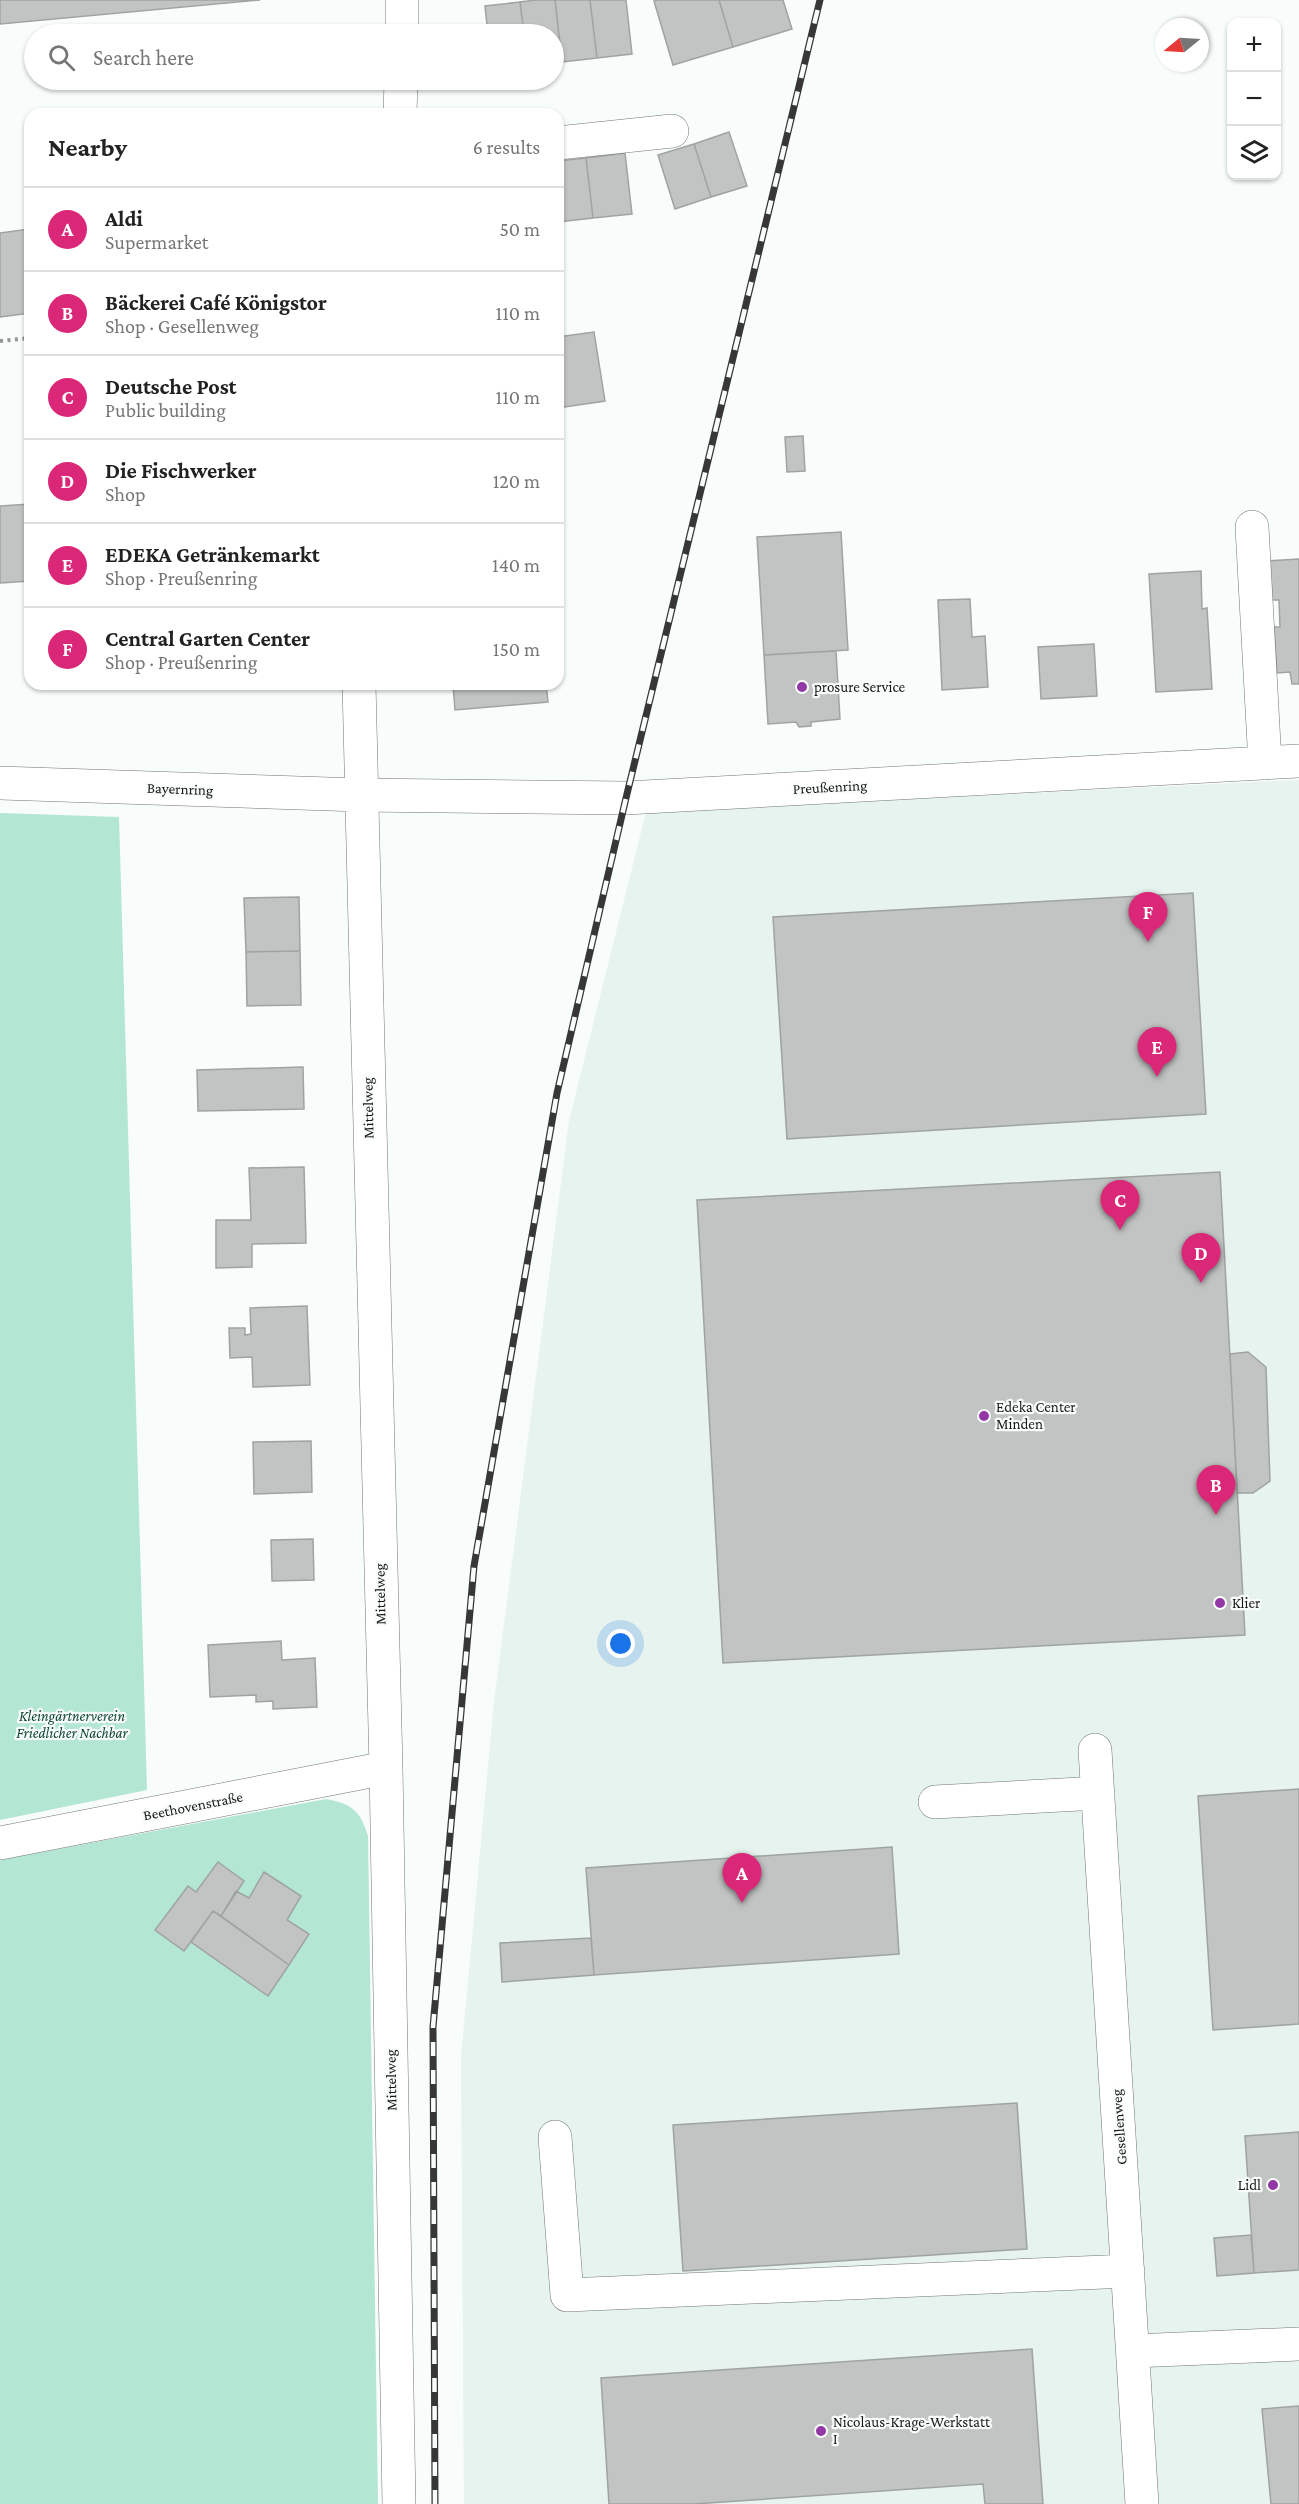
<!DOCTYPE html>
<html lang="en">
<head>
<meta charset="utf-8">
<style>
	:root { --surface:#fff; --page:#f2f2f2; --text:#222; --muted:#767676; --line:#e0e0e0; --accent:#db2777 }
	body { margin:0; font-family:"Crimson Pro",serif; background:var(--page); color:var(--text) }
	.controls { position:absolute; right:18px; top:18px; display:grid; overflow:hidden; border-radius:12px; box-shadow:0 2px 4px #0004 }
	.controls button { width:54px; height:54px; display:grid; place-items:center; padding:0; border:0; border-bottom:2px solid var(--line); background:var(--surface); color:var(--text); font:30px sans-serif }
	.compass { position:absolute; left:1155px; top:18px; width:54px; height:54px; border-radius:50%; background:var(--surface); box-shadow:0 2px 4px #0004; rotate:252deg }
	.you { position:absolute; left:621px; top:1644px; width:21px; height:21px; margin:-15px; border:4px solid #fff; border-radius:50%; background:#1a73e8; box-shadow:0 0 0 9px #1a73e833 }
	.badge { display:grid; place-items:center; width:39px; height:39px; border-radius:50%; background:var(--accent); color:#fff; font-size:20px; font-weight:700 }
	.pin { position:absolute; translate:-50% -50px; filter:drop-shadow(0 2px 3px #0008) }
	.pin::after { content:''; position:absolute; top:32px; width:21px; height:18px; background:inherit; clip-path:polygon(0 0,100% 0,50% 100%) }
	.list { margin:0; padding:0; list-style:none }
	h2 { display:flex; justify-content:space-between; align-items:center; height:78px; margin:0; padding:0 24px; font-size:26px }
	h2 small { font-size:20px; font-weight:400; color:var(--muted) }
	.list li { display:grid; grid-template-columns:39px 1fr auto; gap:18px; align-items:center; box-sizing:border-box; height:84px; padding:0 24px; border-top:2px solid var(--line) }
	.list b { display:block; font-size:22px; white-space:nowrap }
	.list p { margin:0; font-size:20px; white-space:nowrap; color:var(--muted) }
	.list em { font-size:20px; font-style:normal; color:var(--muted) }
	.icon { flex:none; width:33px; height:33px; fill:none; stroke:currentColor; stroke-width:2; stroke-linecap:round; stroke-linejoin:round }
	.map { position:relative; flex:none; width:1299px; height:2504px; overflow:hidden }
	.search { position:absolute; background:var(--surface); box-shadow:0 2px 4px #0004; left:24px; top:24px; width:540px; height:66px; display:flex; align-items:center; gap:15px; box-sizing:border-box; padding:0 21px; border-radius:33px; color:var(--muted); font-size:22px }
	.panel { position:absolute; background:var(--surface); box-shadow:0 2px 4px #0004; left:24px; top:108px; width:540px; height:582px; border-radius:18px }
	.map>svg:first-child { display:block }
</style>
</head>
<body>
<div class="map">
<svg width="1299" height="2504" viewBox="0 0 1299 2504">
	<rect width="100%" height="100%" fill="#f8fcfa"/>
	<path fill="#e6f3ee" d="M1299 780V2504H464L461 2057 494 1702 569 1121 646 812Z"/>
	<path fill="#b3e6d3" d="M0 813 119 817 147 1790 0 1820Z
		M326 1799C352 1804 360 1810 368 1836L378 2504H0V1860Z"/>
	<path fill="#c1c4c3" stroke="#9fa3a1" stroke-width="1.5" d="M0 0H260L0 24Z
		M536 0H555L562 62 554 63V34H524L520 2Z
		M555 0H590L597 58 562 62Z
		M590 0H626L632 54 597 58Z
		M658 0H719L733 47 673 65 654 1Z
		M719 0H783L792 29 733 47Z
		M520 2 524 34H488L485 6Z
		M729 132 747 186 711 197 694 144Z
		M694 144 711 197 675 209 658 155Z
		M625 153 632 214 593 218 586 158Z
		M586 158 593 218 558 222V161Z
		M29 229 30 313 0 317V233Z
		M594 332 605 401 558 408V337Z
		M803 436 805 471 787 472 785 437Z
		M30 504V581L0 583V506Z
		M841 532 848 650 764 655 757 537Z
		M1299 559V684H1292L1290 672 1277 673 1274 627H1280L1279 600H1271L1268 561Z
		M1201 571 1202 609 1207 608 1212 689 1156 692 1149 574Z
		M970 599 972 637 985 636 988 687 942 690 938 600Z
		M1094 644 1097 696 1041 699 1038 647Z
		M836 651 840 719 811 722V726L799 727 796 722 768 724 764 655Z
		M453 684H546L548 702 455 710Z
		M1193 893 1206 1114 787 1139 773 917Z
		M299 897 300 951 246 952 244 898Z
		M300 951 301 1005 247 1006 246 952Z
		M303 1067 304 1109 198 1111 197 1070Z
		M304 1167 306 1243 252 1244V1267L216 1268V1220H251L249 1168Z
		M1220 1172 1245 1635 723 1663 697 1200Z
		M307 1306 310 1385 253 1387 252 1357 230 1358 229 1328H245V1335L251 1334 250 1308Z
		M1248 1352 1266 1367 1270 1481 1253 1493H1237L1230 1354Z
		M311 1441 312 1492 254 1494 253 1442Z
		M313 1539 314 1580 272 1581 271 1540Z
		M281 1641 282 1660 315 1658 317 1707 273 1709V1701L256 1702V1695L210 1697 208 1645Z
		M1299 1789V2024L1213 2030 1198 1796Z
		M892 1847 899 1954 594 1975 586 1868Z
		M218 1862 244 1881 221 1916 213 1911 184 1951 155 1930 188 1886 196 1892Z
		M264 1872 301 1896 287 1920 309 1934 289 1965 221 1916 236 1891 249 1898Z
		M213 1911 289 1965 268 1996 191 1942Z
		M591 1938 594 1975 502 1982 500 1943Z
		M1017 2103 1027 2249 683 2271 673 2125Z
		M1299 2132V2270L1254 2273 1245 2136Z
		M1251 2235 1254 2273 1217 2276 1214 2238Z
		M1032 2349 1043 2504H985L983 2484 694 2504H609L601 2378Z
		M1299 2406V2504H1271L1262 2409Z"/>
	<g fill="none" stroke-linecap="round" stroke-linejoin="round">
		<defs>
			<path id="minor" d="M402 34V0
				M400 114 401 80
				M558 143 672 131
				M1252 527 1265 763
				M359 684 386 1768 399 2504
				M0 783 360 795 626 798 1299 761
				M1095 1750 1142 2504
				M935 1802 1098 1793
				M0 1843 386 1768
				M555 2137 567 2295 1128 2271
				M1133 2351 1299 2344"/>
		</defs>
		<use href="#minor" stroke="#727574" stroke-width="34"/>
		<path stroke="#939594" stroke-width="4" stroke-dasharray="3 4.5" stroke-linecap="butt" d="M0 341 30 338"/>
		<use href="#minor" stroke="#fff" stroke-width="33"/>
		<defs>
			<path id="rail" d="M435 2504 433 2027 474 1566 557 1093 626 798 820 0"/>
		</defs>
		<use href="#rail" stroke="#363736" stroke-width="7"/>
		<use href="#rail" stroke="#f8fcfa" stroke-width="4.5" stroke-dasharray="14" stroke-linecap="butt"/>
	</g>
	<g fill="#9339a5" stroke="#f8fcfa" stroke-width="2">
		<circle cx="802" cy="687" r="6"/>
		<circle cx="984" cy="1416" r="6"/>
		<circle cx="1220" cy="1603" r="6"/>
		<circle cx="1273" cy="2185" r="6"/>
		<circle cx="821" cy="2431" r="6"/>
	</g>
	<g text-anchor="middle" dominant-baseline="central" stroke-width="4.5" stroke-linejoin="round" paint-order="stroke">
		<g font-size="15" fill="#171817" stroke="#f8fcfa" text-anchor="start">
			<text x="814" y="687">prosure Service</text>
			<text x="996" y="1407">Edeka Center<tspan x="996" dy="17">Minden</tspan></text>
			<text x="1232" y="1603">Klier</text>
			<text x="1261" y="2185" text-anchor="end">Lidl</text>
			<text x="833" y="2422">Nicolaus-Krage-Werkstatt<tspan x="833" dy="17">I</tspan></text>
		</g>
		<g font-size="15" fill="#171817" stroke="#f8fcfa">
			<text transform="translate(830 787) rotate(-3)">Preußenring</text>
			<text transform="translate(180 789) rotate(2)">Bayernring</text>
			<text transform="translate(368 1108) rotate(-91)">Mittelweg</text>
			<text transform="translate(380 1594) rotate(-91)">Mittelweg</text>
			<text transform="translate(193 1806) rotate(-11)">Beethovenstraße</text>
			<text transform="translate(391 2080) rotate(-91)">Mittelweg</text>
			<text transform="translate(1119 2127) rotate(-94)">Gesellenweg</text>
		</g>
		<g font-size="15" font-style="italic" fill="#104738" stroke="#f8fcfa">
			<text x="72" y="1716">Kleingärtnerverein<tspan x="72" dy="17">Friedlicher Nachbar</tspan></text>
		</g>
	</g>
</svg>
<div class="controls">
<button>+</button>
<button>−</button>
<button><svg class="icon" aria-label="layers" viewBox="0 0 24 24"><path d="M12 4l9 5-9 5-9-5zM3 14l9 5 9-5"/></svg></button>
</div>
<svg class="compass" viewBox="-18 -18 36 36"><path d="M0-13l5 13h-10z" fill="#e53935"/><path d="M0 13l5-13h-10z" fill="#767676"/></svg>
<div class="you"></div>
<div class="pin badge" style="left:742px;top:1903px">A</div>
<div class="pin badge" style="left:1216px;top:1515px">B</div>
<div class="pin badge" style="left:1120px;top:1230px">C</div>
<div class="pin badge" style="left:1201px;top:1283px">D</div>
<div class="pin badge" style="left:1157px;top:1077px">E</div>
<div class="pin badge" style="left:1148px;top:942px">F</div>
<div class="search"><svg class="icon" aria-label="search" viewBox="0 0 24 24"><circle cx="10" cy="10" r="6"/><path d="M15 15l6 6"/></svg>Search here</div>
<section class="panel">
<h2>Nearby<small>6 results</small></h2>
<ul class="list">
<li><span class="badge">A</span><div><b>Aldi</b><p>Supermarket</p></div><em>50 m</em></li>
<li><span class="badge">B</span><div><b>Bäckerei Café Königstor</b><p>Shop · Gesellenweg</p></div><em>110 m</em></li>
<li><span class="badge">C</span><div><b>Deutsche Post</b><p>Public building</p></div><em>110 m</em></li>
<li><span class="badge">D</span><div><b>Die Fischwerker</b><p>Shop</p></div><em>120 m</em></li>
<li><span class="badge">E</span><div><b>EDEKA Getränkemarkt</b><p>Shop · Preußenring</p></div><em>140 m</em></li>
<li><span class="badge">F</span><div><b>Central Garten Center</b><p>Shop · Preußenring</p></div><em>150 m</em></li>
</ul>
</section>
</div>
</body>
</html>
